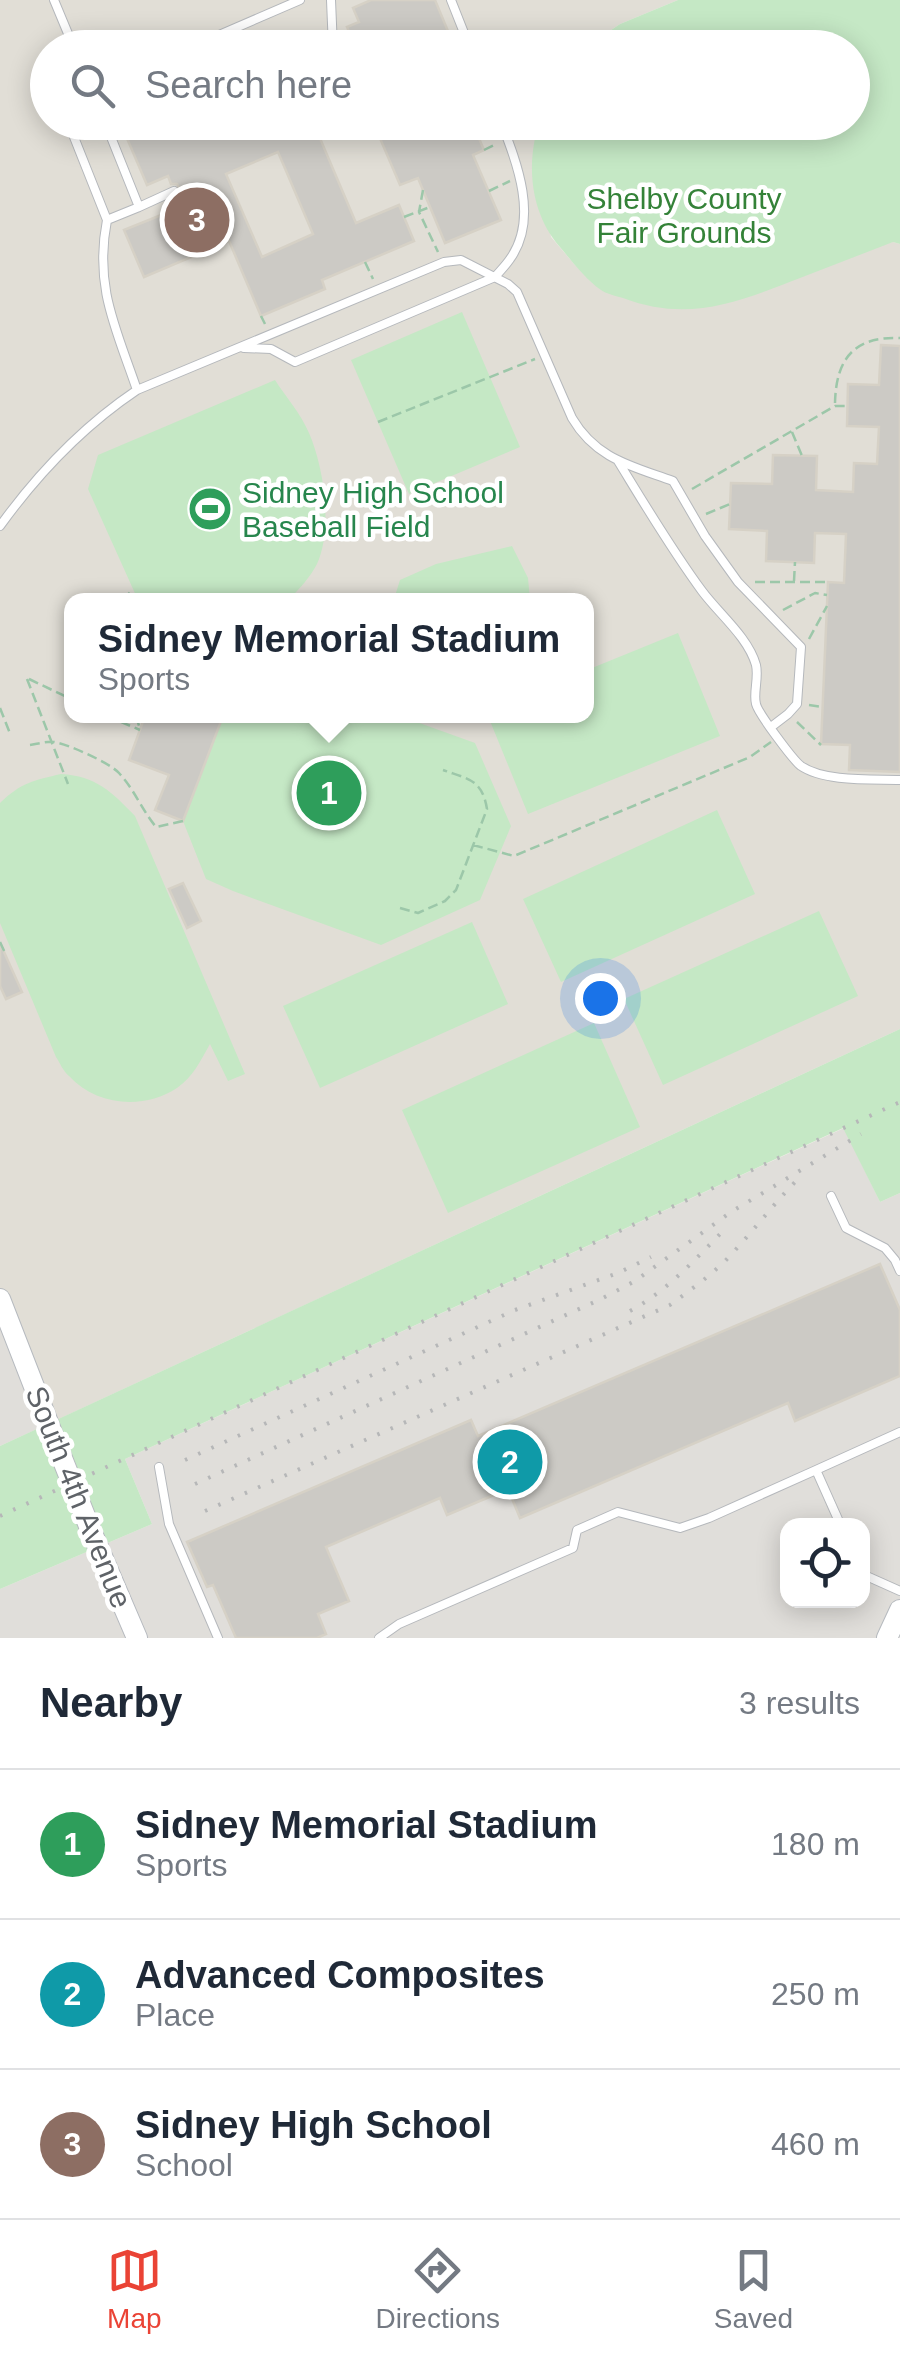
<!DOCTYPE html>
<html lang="en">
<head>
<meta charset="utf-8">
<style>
	:root { --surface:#fff; --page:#f2f2f3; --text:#1f2937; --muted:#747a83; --line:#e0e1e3; --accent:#ea4335 }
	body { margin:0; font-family:Arial,sans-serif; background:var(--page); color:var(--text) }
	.controls { position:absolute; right:30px; bottom:30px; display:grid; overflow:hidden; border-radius:20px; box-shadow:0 5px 25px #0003 }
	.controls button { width:90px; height:90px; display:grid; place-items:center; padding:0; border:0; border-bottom:2px solid var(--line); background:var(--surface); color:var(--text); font:50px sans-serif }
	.you { position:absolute; left:600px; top:998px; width:35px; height:35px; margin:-25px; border:8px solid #fff; border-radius:50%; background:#1a73e8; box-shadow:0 0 0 15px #1a73e833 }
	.badge { display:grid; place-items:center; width:65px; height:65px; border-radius:50%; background:var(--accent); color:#fff; font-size:32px; font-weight:700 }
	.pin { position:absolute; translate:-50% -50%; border:5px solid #fff; box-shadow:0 2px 10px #0006 }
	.popup { position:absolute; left:64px; top:593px; width:530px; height:130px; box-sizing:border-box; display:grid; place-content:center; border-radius:20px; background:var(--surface); filter:drop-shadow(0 2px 8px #0005); font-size:32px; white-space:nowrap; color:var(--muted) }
	.popup b { font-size:38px; color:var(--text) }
	.popup::after { content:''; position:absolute; left:50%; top:100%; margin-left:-20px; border:20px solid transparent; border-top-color:var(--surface) }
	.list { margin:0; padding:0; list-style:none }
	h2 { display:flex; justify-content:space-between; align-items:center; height:130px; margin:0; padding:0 40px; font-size:42px }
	h2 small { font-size:32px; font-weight:400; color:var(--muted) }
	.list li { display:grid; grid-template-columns:65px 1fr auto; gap:30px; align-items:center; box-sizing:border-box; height:150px; padding:0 40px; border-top:2px solid var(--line) }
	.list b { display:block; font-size:38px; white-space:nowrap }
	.list p { margin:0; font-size:32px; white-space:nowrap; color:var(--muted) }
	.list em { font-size:32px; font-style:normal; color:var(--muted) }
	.icon { flex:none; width:55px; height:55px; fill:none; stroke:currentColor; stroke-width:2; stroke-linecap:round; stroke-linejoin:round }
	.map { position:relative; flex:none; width:900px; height:1638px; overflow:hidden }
	.search { position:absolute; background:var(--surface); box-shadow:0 5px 25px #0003; left:30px; right:30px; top:30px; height:110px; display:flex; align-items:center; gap:25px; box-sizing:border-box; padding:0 35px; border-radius:55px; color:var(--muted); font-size:38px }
	.sheet { height:580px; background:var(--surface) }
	nav { display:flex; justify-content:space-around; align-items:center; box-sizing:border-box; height:140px; border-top:2px solid var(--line); background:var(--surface); font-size:28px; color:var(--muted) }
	nav a { display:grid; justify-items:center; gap:5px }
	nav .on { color:var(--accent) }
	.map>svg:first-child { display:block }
</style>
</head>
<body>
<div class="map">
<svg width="900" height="1638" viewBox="0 0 900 1638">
	<rect width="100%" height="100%" fill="#f1efe8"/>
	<path fill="#e0deda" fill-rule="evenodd" d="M844 1128 880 1202 900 1193V1610L887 1638H0V1589L152 1524 125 1459ZM788 1526H862V1600H788Z
		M0 1299 48 1424 0 1446Z"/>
	<path fill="#e1ded6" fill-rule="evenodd" d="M0 0H678L620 24 586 47 48 48V122L539 123 535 133 551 237 575 265 602 290 893 242 900 244V1029L48 1424 0 1299ZM71 600H586V716H71Z"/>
	<path fill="#c5e8c5" d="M678 0H900V244L893 242C862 254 831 266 800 278 738 302 689 323 623 298 616 296 607 294 601 290 585 279 571 260 559 246 530 212 526 164 539 123L852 122V48L586 47 620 24Z
		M462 312 520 447 409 494 351 360Z
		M275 380C286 397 301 414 309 433 324 467 333 529 317 564 311 576 298 591 288 600H138L88 489 98 455Z
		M512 546 528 578 530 600 394 599 400 580 436 564Z
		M678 633 720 736 528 814 488 716H586L587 670Z
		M145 716H400L475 743 511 826 480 900 381 945 233 891 206 879 183 821 155 810 168 775 129 760Z
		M61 774C96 776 112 792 135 816L245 1074 228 1081 210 1044C201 1060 193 1077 177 1088 144 1110 96 1106 69 1076 63 1071 60 1063 56 1057L0 923V803C20 783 35 780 61 774Z
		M717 810 755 894 561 982 523 899Z
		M819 911 858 996 663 1085 624 999Z
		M472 922 508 1004 320 1088 283 1006Z
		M594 1023 640 1127 448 1213 402 1110Z
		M900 1029V1193L880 1202 843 1128 125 1459 152 1524 0 1589V1446Z"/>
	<path fill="#cccac5" stroke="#d6d1c6" stroke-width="2.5" fill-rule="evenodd" d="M371 0H435L455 48H356L347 27 359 22 353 8Z
		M120 122H189L196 137 232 122H350L319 136 356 223 399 205 414 241 322 280 325 289 261 316 229 241 144 277 124 230 181 207 177 198 181 191 177 184H171L168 176 147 185ZM278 152 313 234 262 257 226 174Z
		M373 122H472L484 150 473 155 501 220 445 243 418 178 400 185Z
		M881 345 900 346V772L849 770 850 745 821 744 828 582 844 583 846 534 815 533 814 563 766 561 767 531 729 529 731 483 772 484 773 455 817 456 816 490 853 492 854 463 877 464 879 427 847 426 848 384 879 385Z
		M145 716H223L183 821 155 810 169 775 129 760Z
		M183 883 201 921 187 928 169 889Z
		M0 943 22 992 6 999 0 986Z
		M880 1264 900 1310V1376L795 1421 788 1403 520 1518 508 1489 447 1515 440 1498 326 1547 349 1601 318 1614 326 1634 317 1638H236L213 1585 207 1587 187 1542 471 1420 478 1436Z"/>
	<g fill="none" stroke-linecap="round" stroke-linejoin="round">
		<defs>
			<path id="lane" d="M54 0 74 48
				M331 0 333 48
				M451 0 470 48
				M189 48 300 0
				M68 122 107 220
				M105 122 139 207 107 220C94 287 116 328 137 390
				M139 207 174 191
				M244 348 271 349 295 362 495 277C500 271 506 265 510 259 539 219 517 163 501 122
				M618 461C645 505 671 549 702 591 719 614 748 637 756 665 759 678 753 693 756 704 758 713 793 760 801 766 824 782 873 779 900 780
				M0 526C39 472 82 427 137 390L444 262 461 260 508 284 517 292 572 418C596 459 632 466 673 481L705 536 738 582 801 647 797 704 788 714 771 727
				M831 1196 846 1228 885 1248 895 1260 900 1271
				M159 1467 169 1524 218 1638
				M816 1470 900 1432
				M862 1574 900 1591
				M379 1638 399 1624 573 1548 577 1530 618 1512 680 1528 709 1518 816 1470 841 1526"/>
			<path id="secondary" d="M0 1299 56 1443
				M89 1526 137 1638
				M887 1638 900 1610"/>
		</defs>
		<use href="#lane" stroke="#b5b8bc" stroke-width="10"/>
		<use href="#secondary" stroke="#b6babf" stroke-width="22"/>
		<path stroke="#9cc7a9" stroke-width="2.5" stroke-dasharray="10 5" stroke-linecap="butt" d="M253 31 261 48
			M214 122V130
			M484 150 496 144
			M423 190 419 212 438 252
			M489 191 510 181
			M404 217 430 207
			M365 262 373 279
			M261 316 265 324
			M835 403C836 359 854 336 900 338
			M378 422 535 359
			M792 432 802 456
			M692 489 835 406H847
			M706 514 730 504
			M794 581 795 562
			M755 582H828
			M123 600 133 589
			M783 610 815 593 827 595
			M809 639 827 606
			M27 679 68 784
			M29 679 71 699
			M809 705 823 707
			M0 708 11 736
			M107 716 140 730
			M136 716 140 729
			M797 722 821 745
			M30 745C37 744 47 741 54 742 68 744 110 763 119 773 134 789 142 810 156 827L183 821
			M473 845 514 856 750 757 771 742
			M400 908 418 913 445 901 456 890 487 809C482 779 468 779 443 770
			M0 942 5 953"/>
		<use href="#lane" stroke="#fff" stroke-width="8"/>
		<use href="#secondary" stroke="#fff" stroke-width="20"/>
		<path stroke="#b6b7b8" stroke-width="4" stroke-dasharray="2.5 12" stroke-linecap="butt" d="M630 1311C669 1290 697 1257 728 1226
			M185 1460 515 1310 618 1273 651 1257
			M195 1484 601 1299 635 1281 731 1212 861 1134
			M205 1511 670 1305C689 1291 709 1277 726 1260 750 1235 771 1207 795 1182
			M0 1516 900 1102"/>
		<defs>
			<path id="secondary-bridge" d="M56 1443 89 1526"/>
		</defs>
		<use href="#secondary-bridge" stroke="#b6babf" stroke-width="22" stroke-linecap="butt"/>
		<use href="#secondary-bridge" stroke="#fff" stroke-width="20"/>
	</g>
	<defs>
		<symbol id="stadium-disc" viewBox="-11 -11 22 22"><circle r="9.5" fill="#2e9e5b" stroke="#fff"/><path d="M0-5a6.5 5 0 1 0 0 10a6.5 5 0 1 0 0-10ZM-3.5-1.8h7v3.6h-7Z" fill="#fff"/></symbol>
	</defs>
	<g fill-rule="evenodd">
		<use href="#stadium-disc" x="185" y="484" width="50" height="50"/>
	</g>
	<g text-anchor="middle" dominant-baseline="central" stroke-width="9" stroke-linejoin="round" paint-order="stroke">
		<g font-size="30" fill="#348238" stroke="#fff">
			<text x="684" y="198">Shelby County<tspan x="684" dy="34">Fair Grounds</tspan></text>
		</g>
		<g font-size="30" fill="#27864d" stroke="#fff" text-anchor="start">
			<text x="242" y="492">Sidney High School<tspan x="242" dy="34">Baseball Field</tspan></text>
		</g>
		<g font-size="30" fill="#5f6368" stroke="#fff">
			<text transform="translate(79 1497) rotate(68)">South 4th Avenue</text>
		</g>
	</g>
</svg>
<div class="controls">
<button><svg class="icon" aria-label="locate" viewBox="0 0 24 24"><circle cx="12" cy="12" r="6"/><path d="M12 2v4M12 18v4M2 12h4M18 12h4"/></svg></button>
</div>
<div class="you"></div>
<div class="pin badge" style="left:329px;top:793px;background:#2e9e5b">1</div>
<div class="popup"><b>Sidney Memorial Stadium</b>Sports</div>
<div class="pin badge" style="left:510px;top:1462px;background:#0f9aa8">2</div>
<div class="pin badge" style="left:197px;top:220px;background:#8d6e63">3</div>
<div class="search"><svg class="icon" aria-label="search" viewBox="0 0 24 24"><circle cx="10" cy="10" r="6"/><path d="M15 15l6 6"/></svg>Search here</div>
</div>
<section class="sheet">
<h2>Nearby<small>3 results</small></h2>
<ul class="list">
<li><span class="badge" style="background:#2e9e5b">1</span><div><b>Sidney Memorial Stadium</b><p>Sports</p></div><em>180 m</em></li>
<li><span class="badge" style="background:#0f9aa8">2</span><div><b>Advanced Composites</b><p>Place</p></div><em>250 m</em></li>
<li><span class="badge" style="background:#8d6e63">3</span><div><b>Sidney High School</b><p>School</p></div><em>460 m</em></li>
</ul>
</section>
<nav>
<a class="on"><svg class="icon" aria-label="map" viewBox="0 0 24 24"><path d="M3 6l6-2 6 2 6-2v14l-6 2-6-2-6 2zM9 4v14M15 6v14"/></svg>Map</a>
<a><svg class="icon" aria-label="directions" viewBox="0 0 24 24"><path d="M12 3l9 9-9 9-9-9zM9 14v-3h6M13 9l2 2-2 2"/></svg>Directions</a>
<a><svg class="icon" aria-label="saved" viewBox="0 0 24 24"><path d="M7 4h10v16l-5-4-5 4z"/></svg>Saved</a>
</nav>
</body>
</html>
